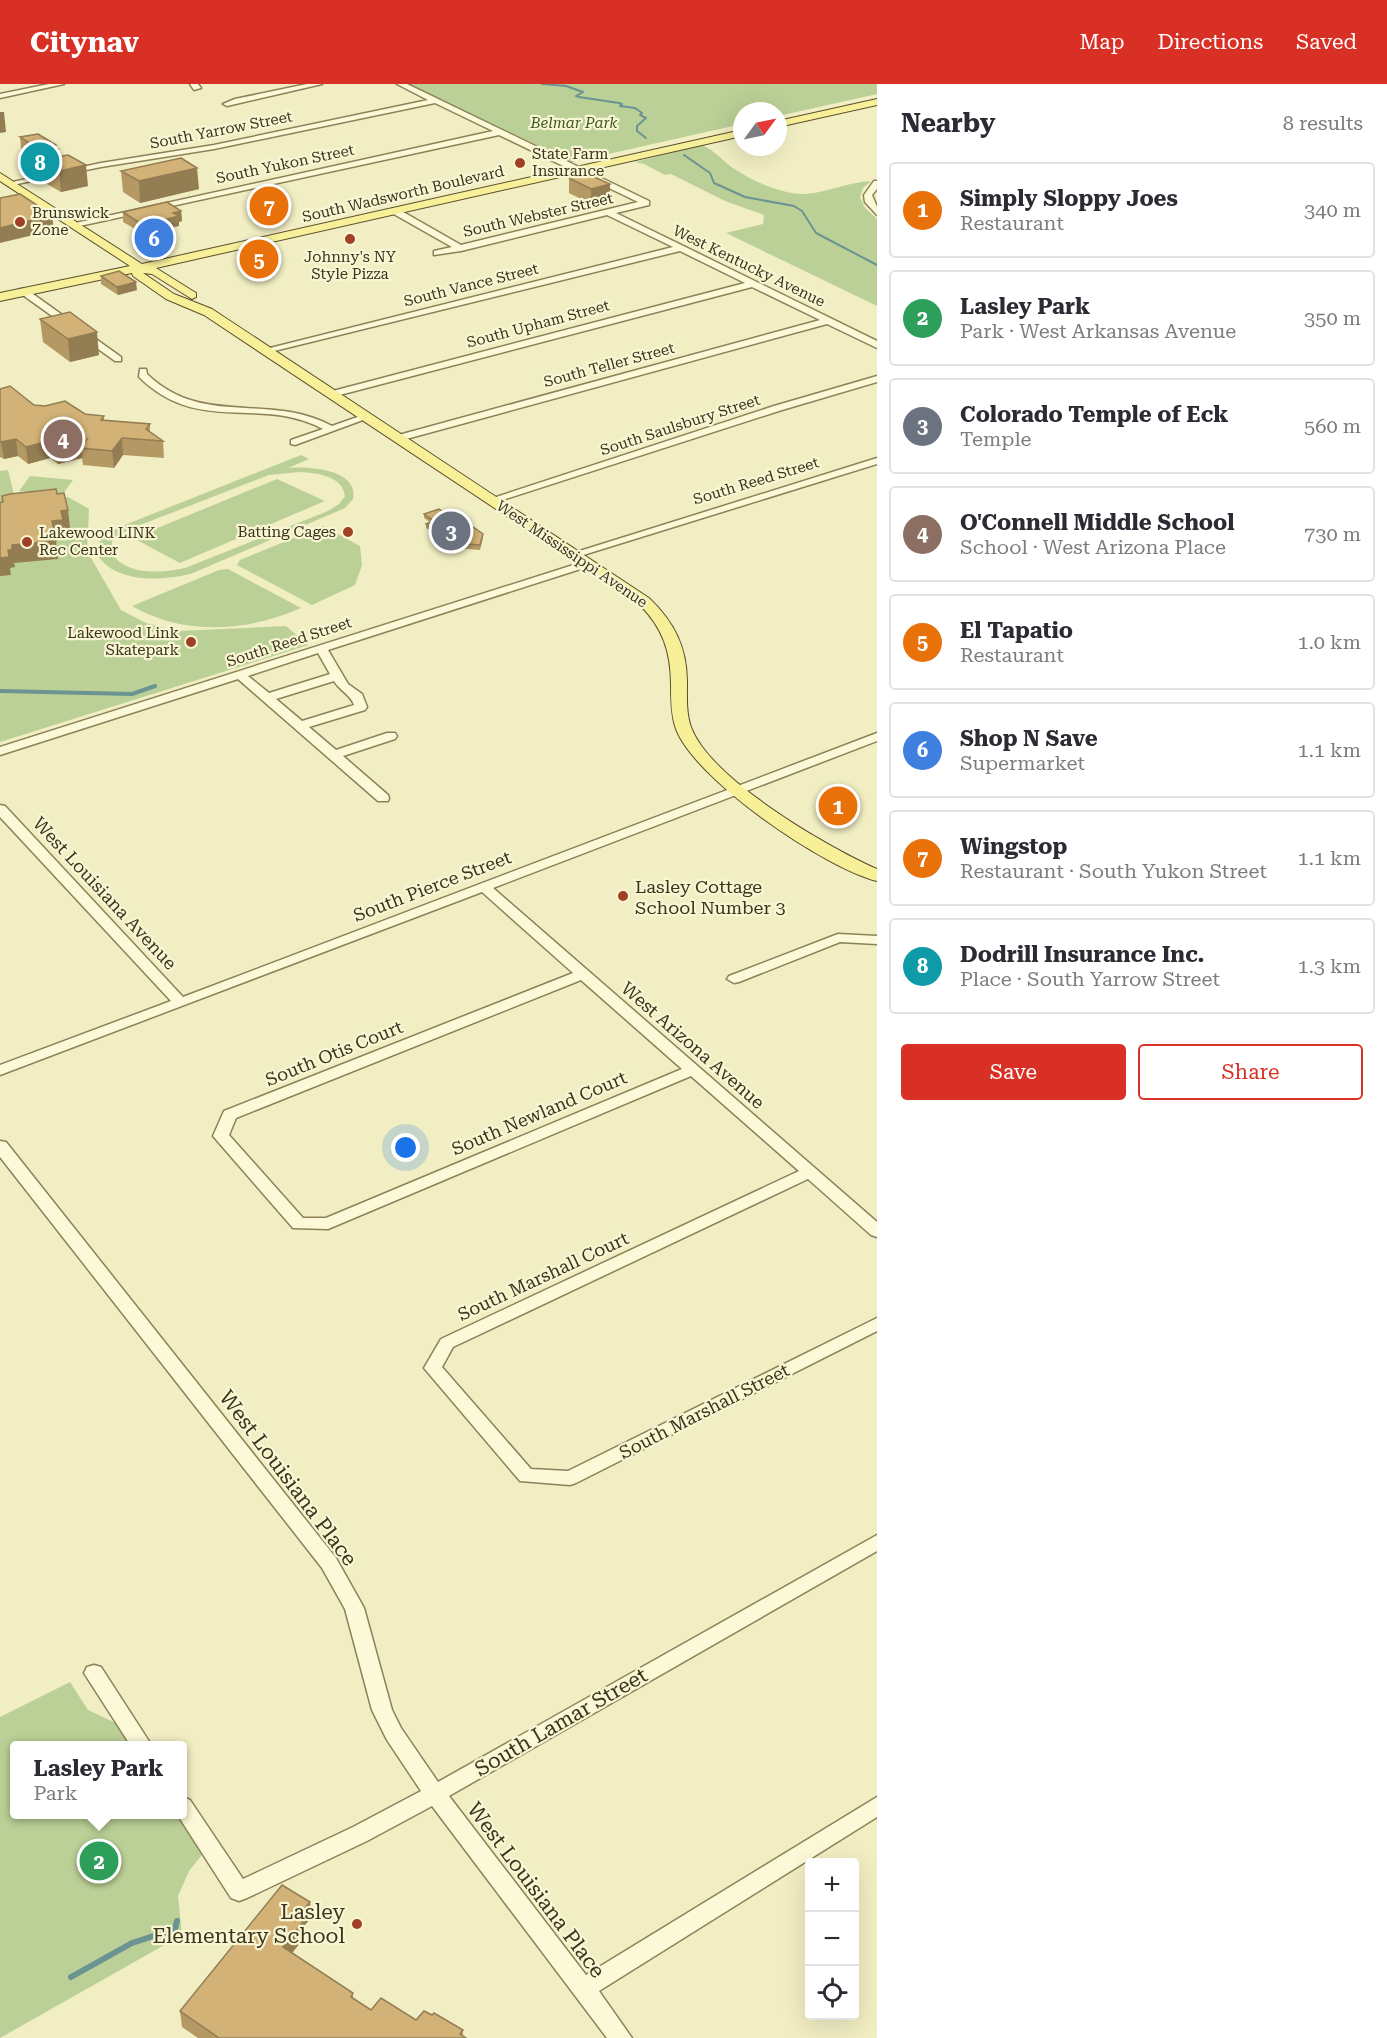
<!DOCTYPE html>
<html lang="en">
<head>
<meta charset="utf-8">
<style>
	:root { --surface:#fff; --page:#f2f2f3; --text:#2b2b33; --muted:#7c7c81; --line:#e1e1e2; --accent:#d93025 }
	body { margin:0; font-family:"Roboto Serif",serif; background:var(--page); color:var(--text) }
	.controls { position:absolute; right:18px; bottom:18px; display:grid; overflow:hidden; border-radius:6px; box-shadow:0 6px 24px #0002 }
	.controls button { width:54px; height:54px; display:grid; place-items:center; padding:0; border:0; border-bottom:2px solid var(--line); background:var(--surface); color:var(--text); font:30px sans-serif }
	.compass { position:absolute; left:733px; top:18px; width:54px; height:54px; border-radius:50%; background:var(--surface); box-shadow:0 6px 24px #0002; rotate:57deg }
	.you { position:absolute; left:406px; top:1064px; width:21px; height:21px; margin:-15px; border:4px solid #fff; border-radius:50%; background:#1a73e8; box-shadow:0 0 0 9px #1a73e833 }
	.badge { display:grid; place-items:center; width:39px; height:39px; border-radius:50%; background:var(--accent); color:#fff; font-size:20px; font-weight:700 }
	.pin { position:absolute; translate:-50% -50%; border:3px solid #fff; box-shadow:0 2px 6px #0006 }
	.popup { position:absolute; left:10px; top:1657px; width:177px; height:78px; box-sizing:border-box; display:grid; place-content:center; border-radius:6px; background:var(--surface); filter:drop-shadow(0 2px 4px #0005); font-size:20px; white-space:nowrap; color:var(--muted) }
	.popup b { font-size:22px; color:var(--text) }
	.popup::after { content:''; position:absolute; left:50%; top:100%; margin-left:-12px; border:12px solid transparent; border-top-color:var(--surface) }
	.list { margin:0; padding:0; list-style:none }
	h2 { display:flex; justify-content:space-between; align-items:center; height:78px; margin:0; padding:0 24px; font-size:26px }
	h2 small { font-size:20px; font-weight:400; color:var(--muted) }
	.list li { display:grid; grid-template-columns:39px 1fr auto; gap:18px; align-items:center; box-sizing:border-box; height:96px; margin:0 12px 12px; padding:0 12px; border:2px solid var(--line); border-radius:6px }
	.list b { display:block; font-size:22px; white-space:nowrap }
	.list p { margin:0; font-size:20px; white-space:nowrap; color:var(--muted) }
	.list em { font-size:20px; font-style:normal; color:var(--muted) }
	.actions { display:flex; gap:12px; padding:18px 24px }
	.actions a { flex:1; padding:14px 0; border:2px solid var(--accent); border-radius:6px; text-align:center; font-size:21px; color:var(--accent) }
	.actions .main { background:var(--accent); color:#fff }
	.icon { flex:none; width:33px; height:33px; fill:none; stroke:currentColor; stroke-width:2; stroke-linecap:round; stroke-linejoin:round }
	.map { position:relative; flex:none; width:877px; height:1954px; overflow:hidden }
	header { display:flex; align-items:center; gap:36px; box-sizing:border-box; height:84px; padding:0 30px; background:var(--accent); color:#fff }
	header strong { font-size:28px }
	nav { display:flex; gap:33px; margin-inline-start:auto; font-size:21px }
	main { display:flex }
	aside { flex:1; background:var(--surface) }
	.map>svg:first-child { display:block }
</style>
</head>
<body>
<header>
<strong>Citynav</strong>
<nav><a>Map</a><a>Directions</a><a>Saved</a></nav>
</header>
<main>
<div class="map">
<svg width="877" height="1954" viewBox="0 0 877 1954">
	<rect width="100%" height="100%" fill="#f1eec3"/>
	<path fill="#bbd096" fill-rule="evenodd" d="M408 0H877V10L778 32V27H742V40L568 79 530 58Z
		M702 61C716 67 723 78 736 86 755 98 783 111 806 110 828 108 849 98 871 97L863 104 860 113 865 124 877 135V222L726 149 763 140 764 131 725 117 671 90 665 91 644 80 635 78Z
		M301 371 309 375 288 384C308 382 359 385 353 415L345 424 193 489C165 497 117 500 98 472L99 458 117 444ZM299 388C316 389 342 391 345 412L339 420 328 427 185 484C162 489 128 492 112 470V457L130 445 269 391Z
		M8 386 15 414 68 413 89 425 87 467 121 526 146 539 178 547 286 542 308 561 0 658V387Z
		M30 392 73 396 62 411 19 407Z
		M277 395 325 417 180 479 133 454Z
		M323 442 360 462 362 481 355 501 312 521 237 481 240 476Z
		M228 485 301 524C247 548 184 552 132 522L219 486Z
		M70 1598 88 1626 122 1642 135 1661 15 1662V1730L181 1731 205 1767 189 1787 178 1812 182 1851 0 1954V1633Z"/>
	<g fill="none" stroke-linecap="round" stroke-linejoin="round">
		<path stroke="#6b9392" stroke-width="2" d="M542 0 566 2 583 8 576 12 579 13 619 19 622 20 620 22 635 24 642 29 640 31 646 34 637 42V47L646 54
			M684 71 710 89 714 99 745 113 794 122 802 127 816 149 877 181"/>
		<path stroke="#6b9392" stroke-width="4" d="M0 607 132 610 155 602"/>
		<path stroke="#6b9392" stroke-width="6" d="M71 1893 132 1859 175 1845 177 1837"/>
		<defs>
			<path id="minor" d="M49 0H64L0 14V10Z
				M190 0H198L201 4 194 6Z
				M307 0H322L227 22 223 20 235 15Z
				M397 0H407L649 117V121L616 129 877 257V264L827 240 399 357 394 354 395 352 820 236 752 203 332 313 329 312V308L745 199 680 167 266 269V265L673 163 607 131 461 167 434 171V167L452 163 392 129V125H398L461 161 638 118 499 51 75 143 71 140 493 47 435 19 214 65 101 83 12 101 8 99 101 79 214 61 428 16Z
				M874 97H877V105L872 111 877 123V131L865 118 864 111Z
				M20 205H26L121 273V277H115L20 209Z
				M140 285H146L147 290C203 344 269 308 332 342L366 330 371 333 295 361 291 360V356L323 345C260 311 199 352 139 293Z
				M877 292V298L782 326 496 418H488L487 416 774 322Z
				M877 374V380L580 472H572L570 470Z
				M589 476 595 479 593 481 328 566 348 600 362 610 367 623 365 626 309 643 336 666 387 649H395L397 652 395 655 343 672 388 711 389 714 388 717H378L238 595 0 671V663ZM318 569 330 590 269 609 248 592ZM334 597C340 607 351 611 354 621L302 637 276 615Z
				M877 649V657L493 804 877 1138V1153L871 1151 808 1095 453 1263 442 1283 531 1385 568 1387 877 1234V1247L576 1399 570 1401 520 1397 424 1284 441 1255 799 1087 691 992 328 1145 293 1144 213 1052 224 1027 573 889 482 808 0 991V981L171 917 0 733V721L5 722 183 913ZM581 896 682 985 326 1134H303L229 1051 236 1034Z
				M838 850 877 852V860L840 858 739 898 734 899 727 895 729 892Z
				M0 1057 6 1058 336 1474 364 1524 392 1626 401 1644 438 1698 877 1451V1467L449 1712 586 1891 877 1713V1733L599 1907 632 1954H607L432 1722 367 1757 247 1814 239 1817 231 1814 177 1730H183V1713L190 1716 243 1795 353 1743 421 1707 387 1656 372 1626 345 1525 322 1484 0 1073Z
				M94 1581 101 1583 152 1662H131L84 1589 87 1583Z"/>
			<path id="major" d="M877 15V21L778 43V37Z
				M742 46V52L156 184 196 209V213L192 215 152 190 143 189 174 210 212 225 649 514C674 538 687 563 687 598 687 613 686 629 691 643 710 695 827 763 877 785V797C826 785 690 693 675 642 671 629 671 615 671 601 671 568 663 544 639 520L204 231 166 215 133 192 132 189 0 217V209L130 182 0 97V89L142 180Z"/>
		</defs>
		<use href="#minor" stroke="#8d8158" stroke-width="3"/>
		<use href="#major" stroke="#5a4d2d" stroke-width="2"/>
		<use href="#minor" fill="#fbf9d7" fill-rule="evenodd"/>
		<use href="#major" fill="#f7f098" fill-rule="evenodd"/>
	</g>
	<path fill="#b59965" d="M20 53 56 63 59 72 88 102 61 108 47 100 45 89 22 74Z
		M121 87 199 105 140 119 123 108Z
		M569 94 610 100V115L591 120 569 109Z
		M181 127 182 137 179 138V142L168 144 173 149 174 159 152 164 137 155V146L123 138V128Z
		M101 192 137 206 118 211 101 200Z
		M40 235 99 271 70 278 43 258Z
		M0 305 34 321 85 330 104 332V336L150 340V348L163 357 164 374 123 371 114 384 83 381 82 374 58 380 50 374 28 380 18 372 4 375 0 373Z
		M424 430 483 454 480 466 456 464 455 451 441 455 426 444V440L430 438 424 434Z
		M310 1818 311 1834 303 1843 304 1854 292 1869 353 1909V1914L371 1926 416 1936 432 1931 463 1946V1952L466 1954H198L182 1943 180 1927Z"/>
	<path fill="#937d53" d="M0 28H4L6 48 0 49Z
		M56 61V65H58L60 85 55 76 52 74 53 84 44 79 45 89 43 68Z
		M86 81 88 102 61 108 59 87Z
		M197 84 199 105 140 119 139 97Z
		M610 100V115L591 120V105Z
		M181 127 182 137 179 138V142L159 146 158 137 173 129Z
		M52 131 54 146 0 159V144Z
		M173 149 174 159 152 164 151 154Z
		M136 198 137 206 118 211 117 203Z
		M97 248 99 271 70 278 68 255Z
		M122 354 123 371 114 384 112 367Z
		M16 355 18 372 4 375 1 358Z
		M87 355 81 364 82 374 58 380 56 363Z
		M49 357 50 374 28 380 26 363Z
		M68 426 70 444H64L65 454 54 455 52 437 61 427Z
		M455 446V451L441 455V450Z
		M56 457 58 475 14 479 15 483 10 484 11 491 0 492V474L12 461Z
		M310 1818 311 1834 303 1843 304 1854 284 1879 283 1863 297 1834Z"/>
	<path fill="#d2b276" stroke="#937d53" stroke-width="1.5" d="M38 50 56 61 53 62 58 65 43 68 20 53Z
		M68 71 86 81 59 87 44 79 55 76 52 74Z
		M181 74 197 84 139 97 121 87Z
		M588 90 610 100 591 105 569 94Z
		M20 110 52 131 0 144V114Z
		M167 118 181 127 173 129 179 132 158 137 173 149 151 154 137 145 146 143 123 128Z
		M119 187 136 198 117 203 101 192Z
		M70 228 97 248 68 255 40 235Z
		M10 302 34 321 45 322 65 317 85 330 104 332 101 336 150 340 146 345 163 357 122 354 112 367 81 364 87 355 56 363 49 357 26 363 16 355 1 358 0 357V305Z
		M56 405 57 410 64 409 68 426 61 427 63 436 52 437 56 457 12 461V466H8L9 473 0 474V418H3L2 412 10 410Z
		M439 425 454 435 453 429 483 450 480 461 456 459 455 446 441 450 426 440 434 437 424 430Z
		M282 1801 310 1818 297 1834 303 1838 283 1863 353 1909 351 1913 371 1926 381 1914 416 1936 424 1927 432 1931 434 1929 463 1946 460 1950 466 1954H219L180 1927Z"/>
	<g fill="#a04024" stroke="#f8f6d3" stroke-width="2">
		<circle cx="520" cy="79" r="6"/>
		<circle cx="20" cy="138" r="6"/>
		<circle cx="350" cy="155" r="6"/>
		<circle cx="348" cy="448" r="6"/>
		<circle cx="27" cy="458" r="6"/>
		<circle cx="191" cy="558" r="6"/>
		<circle cx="623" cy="812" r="6"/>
		<circle cx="357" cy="1840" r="6"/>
	</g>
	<g text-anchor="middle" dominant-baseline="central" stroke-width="4.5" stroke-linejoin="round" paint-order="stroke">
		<g font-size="15" font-style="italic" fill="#3f5922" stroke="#f8f6d3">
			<text x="574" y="39">Belmar Park</text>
		</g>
		<g font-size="15" fill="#3c331d" stroke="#f8f6d3">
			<text transform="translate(221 46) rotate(-11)">South Yarrow Street</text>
			<text transform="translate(285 80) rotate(-12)">South Yukon Street</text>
			<text transform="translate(403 110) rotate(-13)">South Wadsworth Boulevard</text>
			<text transform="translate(538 131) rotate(-13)">South Webster Street</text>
			<text transform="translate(749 182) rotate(26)">West Kentucky Avenue</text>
			<text transform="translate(471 201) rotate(-14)">South Vance Street</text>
			<text transform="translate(538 240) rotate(-15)">South Upham Street</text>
			<text transform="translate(609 281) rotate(-15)">South Teller Street</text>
			<text transform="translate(680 341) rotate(-18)">South Saulsbury Street</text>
			<text transform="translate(756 397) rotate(-17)">South Reed Street</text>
			<text transform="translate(572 470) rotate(34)">West Mississippi Avenue</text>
			<text transform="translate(289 558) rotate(-18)">South Reed Street</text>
		</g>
		<g font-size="15" fill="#3c331d" stroke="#f8f6d3" text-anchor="start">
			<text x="532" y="70">State Farm<tspan x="532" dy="17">Insurance</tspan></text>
			<text x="32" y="129">Brunswick<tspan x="32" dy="17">Zone</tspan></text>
			<text x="350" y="173" text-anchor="middle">Johnny's NY<tspan x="350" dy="17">Style Pizza</tspan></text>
			<text x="336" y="448" text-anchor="end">Batting Cages</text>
			<text x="39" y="449">Lakewood LINK<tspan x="39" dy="17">Rec Center</tspan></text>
			<text x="179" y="549" text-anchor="end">Lakewood Link<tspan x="179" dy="17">Skatepark</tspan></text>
		</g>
		<g font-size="18" fill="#3c331d" stroke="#f8f6d3">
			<text transform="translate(432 802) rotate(-21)">South Pierce Street</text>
			<text transform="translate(105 809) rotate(47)">West Louisiana Avenue</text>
			<text transform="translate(693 961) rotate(41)">West Arizona Avenue</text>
			<text transform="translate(334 969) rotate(-22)">South Otis Court</text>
			<text transform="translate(539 1029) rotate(-23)">South Newland Court</text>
			<text transform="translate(543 1192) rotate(-25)">South Marshall Court</text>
			<text transform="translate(704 1327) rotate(-27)">South Marshall Street</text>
		</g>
		<g font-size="18" fill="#3c331d" stroke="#f8f6d3" text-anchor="start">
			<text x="635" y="802">Lasley Cottage<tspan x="635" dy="21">School Number 3</tspan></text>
		</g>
		<g font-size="21" fill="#3c331d" stroke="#f8f6d3">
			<text transform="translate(288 1394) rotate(53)">West Louisiana Place</text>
			<text transform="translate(561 1638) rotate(-30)">South Lamar Street</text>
			<text transform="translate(536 1806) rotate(53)">West Louisiana Place</text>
		</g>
		<g font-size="21" fill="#3c331d" stroke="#f8f6d3" text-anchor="end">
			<text x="345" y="1828">Lasley<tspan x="345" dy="24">Elementary School</tspan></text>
		</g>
	</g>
</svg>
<div class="controls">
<button>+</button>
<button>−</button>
<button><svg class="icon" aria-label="locate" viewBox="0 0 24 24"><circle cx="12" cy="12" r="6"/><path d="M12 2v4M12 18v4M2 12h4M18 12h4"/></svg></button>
</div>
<svg class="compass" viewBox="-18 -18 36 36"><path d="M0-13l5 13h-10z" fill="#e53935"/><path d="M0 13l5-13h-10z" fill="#7c7c81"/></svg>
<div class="you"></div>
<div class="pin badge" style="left:838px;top:722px;background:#e8710a">1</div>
<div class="pin badge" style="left:99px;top:1777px;background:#2e9e5b">2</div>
<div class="popup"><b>Lasley Park</b>Park</div>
<div class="pin badge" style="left:451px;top:447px;background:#6b7280">3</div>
<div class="pin badge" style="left:63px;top:355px;background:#8d6e63">4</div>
<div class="pin badge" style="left:259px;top:175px;background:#e8710a">5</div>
<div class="pin badge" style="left:154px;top:154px;background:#3f7fe0">6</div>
<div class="pin badge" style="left:269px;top:122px;background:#e8710a">7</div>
<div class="pin badge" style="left:40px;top:78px;background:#0f9aa8">8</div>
</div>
<aside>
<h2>Nearby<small>8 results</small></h2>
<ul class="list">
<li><span class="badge" style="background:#e8710a">1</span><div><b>Simply Sloppy Joes</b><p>Restaurant</p></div><em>340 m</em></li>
<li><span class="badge" style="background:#2e9e5b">2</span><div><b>Lasley Park</b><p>Park · West Arkansas Avenue</p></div><em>350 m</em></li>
<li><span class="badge" style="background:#6b7280">3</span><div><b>Colorado Temple of Eck</b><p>Temple</p></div><em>560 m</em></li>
<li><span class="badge" style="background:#8d6e63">4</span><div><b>O'Connell Middle School</b><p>School · West Arizona Place</p></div><em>730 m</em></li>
<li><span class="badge" style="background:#e8710a">5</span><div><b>El Tapatio</b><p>Restaurant</p></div><em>1.0 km</em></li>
<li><span class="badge" style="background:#3f7fe0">6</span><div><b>Shop N Save</b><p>Supermarket</p></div><em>1.1 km</em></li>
<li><span class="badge" style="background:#e8710a">7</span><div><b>Wingstop</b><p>Restaurant · South Yukon Street</p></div><em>1.1 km</em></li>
<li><span class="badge" style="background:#0f9aa8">8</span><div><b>Dodrill Insurance Inc.</b><p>Place · South Yarrow Street</p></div><em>1.3 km</em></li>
</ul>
<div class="actions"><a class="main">Save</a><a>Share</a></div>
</aside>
</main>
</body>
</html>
